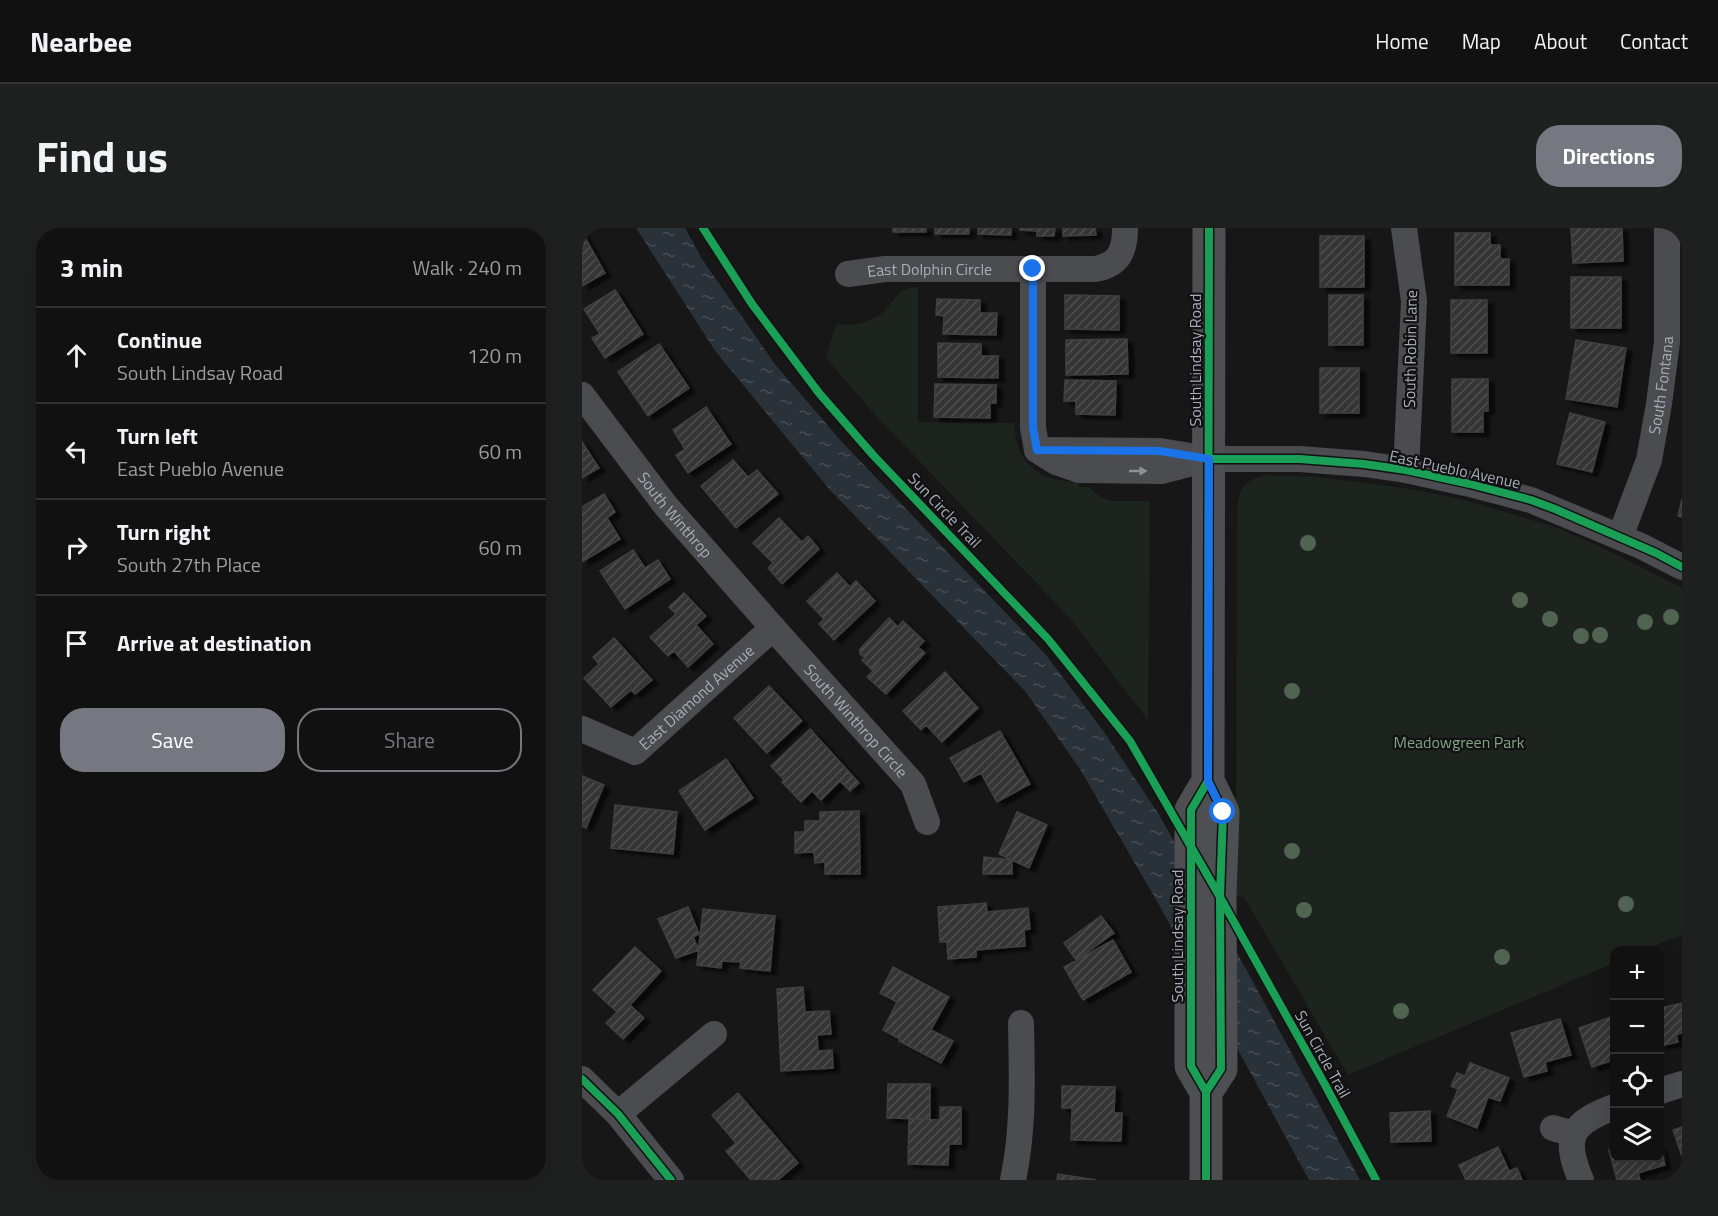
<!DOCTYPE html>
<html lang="en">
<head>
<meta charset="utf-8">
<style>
	:root { --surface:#111; --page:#1e1f1f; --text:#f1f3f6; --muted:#9c9d9f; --line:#303131; --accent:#757880 }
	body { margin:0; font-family:"Titillium Web",sans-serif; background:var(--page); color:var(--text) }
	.controls { position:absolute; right:18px; bottom:18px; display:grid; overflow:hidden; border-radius:12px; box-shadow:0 6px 24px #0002 }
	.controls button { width:54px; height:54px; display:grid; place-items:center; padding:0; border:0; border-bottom:2px solid var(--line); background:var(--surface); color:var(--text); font:30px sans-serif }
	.stop { position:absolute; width:18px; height:18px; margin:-14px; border:4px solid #1a73e8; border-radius:50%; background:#fff }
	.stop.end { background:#1a73e8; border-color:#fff; box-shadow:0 2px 6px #0008 }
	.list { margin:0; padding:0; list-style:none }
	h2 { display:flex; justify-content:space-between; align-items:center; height:78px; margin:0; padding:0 24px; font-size:26px }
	h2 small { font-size:20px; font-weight:400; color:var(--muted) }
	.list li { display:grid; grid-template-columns:39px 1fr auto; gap:18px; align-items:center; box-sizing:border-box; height:96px; padding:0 24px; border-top:2px solid var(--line) }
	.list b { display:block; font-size:22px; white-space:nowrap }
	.list p { margin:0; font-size:20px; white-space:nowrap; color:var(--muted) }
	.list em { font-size:20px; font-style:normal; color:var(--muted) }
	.actions { display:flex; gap:12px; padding:18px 24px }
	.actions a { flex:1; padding:14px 0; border:2px solid var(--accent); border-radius:24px; text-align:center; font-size:21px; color:var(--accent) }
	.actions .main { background:var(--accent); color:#fff }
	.icon { flex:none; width:33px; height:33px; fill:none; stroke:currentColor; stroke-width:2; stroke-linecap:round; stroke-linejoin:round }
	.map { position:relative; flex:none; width:1100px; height:952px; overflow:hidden; border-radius:24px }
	header { display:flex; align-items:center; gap:36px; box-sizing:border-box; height:84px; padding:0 30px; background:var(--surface); border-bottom:2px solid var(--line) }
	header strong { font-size:28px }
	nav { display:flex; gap:33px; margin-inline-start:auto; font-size:21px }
	.intro { display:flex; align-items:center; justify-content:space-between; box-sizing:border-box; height:144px; padding:0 36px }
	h1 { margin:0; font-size:42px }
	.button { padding:15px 27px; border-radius:24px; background:var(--accent); color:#fff; font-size:21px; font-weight:700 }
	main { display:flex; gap:36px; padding:0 36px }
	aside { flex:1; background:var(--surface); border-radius:24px; box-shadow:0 6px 24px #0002 }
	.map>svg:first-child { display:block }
</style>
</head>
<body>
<header>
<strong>Nearbee</strong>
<nav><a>Home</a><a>Map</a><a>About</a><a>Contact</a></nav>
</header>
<div class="intro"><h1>Find us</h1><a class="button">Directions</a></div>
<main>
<aside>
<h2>3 min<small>Walk · 240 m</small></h2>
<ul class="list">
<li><svg class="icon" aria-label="ahead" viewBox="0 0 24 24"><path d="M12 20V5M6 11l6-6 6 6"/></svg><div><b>Continue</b><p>South Lindsay Road</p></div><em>120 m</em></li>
<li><svg class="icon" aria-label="left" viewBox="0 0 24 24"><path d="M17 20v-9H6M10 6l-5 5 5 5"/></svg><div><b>Turn left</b><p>East Pueblo Avenue</p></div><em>60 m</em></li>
<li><svg class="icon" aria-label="right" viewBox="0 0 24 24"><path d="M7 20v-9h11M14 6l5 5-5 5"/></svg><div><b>Turn right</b><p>South 27th Place</p></div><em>60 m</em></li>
<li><svg class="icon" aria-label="arrive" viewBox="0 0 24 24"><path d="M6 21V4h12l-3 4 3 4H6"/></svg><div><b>Arrive at destination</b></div></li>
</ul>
<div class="actions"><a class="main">Save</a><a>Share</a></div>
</aside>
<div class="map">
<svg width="1100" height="952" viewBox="0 0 1100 952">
	<defs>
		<pattern id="water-ripples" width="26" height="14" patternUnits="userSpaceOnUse" patternTransform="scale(1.5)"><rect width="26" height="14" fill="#2a3239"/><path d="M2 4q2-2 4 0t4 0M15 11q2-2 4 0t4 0" fill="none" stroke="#464d54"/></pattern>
		<pattern id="building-hatch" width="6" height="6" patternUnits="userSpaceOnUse" patternTransform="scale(1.5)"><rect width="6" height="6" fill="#353536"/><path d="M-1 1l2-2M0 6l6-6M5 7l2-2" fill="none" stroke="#4f5051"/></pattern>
		<filter id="shadow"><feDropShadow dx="6" dy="4" stdDeviation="1.5" flood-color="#0009"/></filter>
	</defs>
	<rect width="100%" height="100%" fill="#171717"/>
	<path fill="#1d241e" d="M336 59V194L432 195C434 236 456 253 496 254L497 259H506L520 270 532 273H568L566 492 488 390 296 190 244 130 254 96C273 99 293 94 306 79 317 65 318 60 336 59Z
		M683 247 734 249 784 255 829 261 879 271 973 299 1019 319 1100 360V707L1062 722H1032V735L766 847 662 669 654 668 655 278C659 257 663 253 683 247Z"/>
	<path fill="url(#water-ripples)" d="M54 0H103L120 31 192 135 259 213 464 427 522 504 576 585 664 741 778 952H727L576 675 498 541 443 463 247 261 134 124Z"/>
	<path fill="url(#building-hatch)" stroke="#3f4043" stroke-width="1.5" filter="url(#shadow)" d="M311 0H344V4H311Z
		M353 0H387V6H353Z
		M396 0H429V7L396 6Z
		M438 0H473L472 8H455V3L438 2Z
		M481 0H513L514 7 481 8Z
		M989 0H1040L1041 33 991 35Z
		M0 4 23 45 0 58Z
		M873 5H908V17H918V31H927V57H873Z
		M738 8H782V59H738Z
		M989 49H1039V100H989Z
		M33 62 61 106 23 130 10 110 18 106 2 81Z
		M483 67 537 68V102L483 101Z
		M747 67H781V117H747Z
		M355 71 398 72V85H415L414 107 361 106 362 88 354 87Z
		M869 72H905V125H869Z
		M545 111 546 146 484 147V112Z
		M994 112 1044 120 1035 179 984 171Z
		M356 115 399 116V128H416V150L356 149Z
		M77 116 107 160 66 188 36 144Z
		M738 140H777V185H738Z
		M870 151H906V183H901V204H870Z
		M483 152 534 153 533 187 494 186V173H482Z
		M353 156 414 157V175H408V190L352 189Z
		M124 179 149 216 106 245 94 227 103 221 91 202Z
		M988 185 1023 194 1010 244 975 236Z
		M0 214 17 240 0 250Z
		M151 232 166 249 175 242 196 266 154 300 119 258Z
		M22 266 33 284 25 290 38 311 0 334V279Z
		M1100 271V289L1096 288Z
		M197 290 220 314 226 308 237 321 200 356 186 340 191 335 171 315Z
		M51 322 63 340 76 332 88 351 43 381 18 343Z
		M255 345 268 359 274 353 293 373 252 412 237 396 242 391 225 373Z
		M102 365 124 388 114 397 131 416 106 439 92 423 86 428 68 409 94 386 87 379Z
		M307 390 316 399 321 393 342 413 336 419 343 425 304 466 285 449 298 436 297 435 290 442 280 432 283 430 278 426V421Z
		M32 410 70 452 53 466 49 462 29 479 2 450 17 436 11 429Z
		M363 444 396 480 360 514 344 497 339 502 321 483Z
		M187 458 220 493 185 525 152 490Z
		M228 501 277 555 268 563 258 553 239 572 230 563 219 574 200 554 202 552 189 538Z
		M418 503 448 556 415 574 399 545 382 554 368 530Z
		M144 531 171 570 123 602 97 563Z
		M0 548 22 557 4 600 0 598Z
		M33 577 95 584 91 626 29 620Z
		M277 583 278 646H243V634L233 635 232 624 213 625V604H223V593H238V584Z
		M435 584 465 597 447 640 417 626Z
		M402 629 430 632V646H401Z
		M404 675 405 684 446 680 448 701 442 702 443 718 394 722V729L366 731 365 714H358L356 679Z
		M106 679 117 706 111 709 117 722 94 730 76 691Z
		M121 681 193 688 188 743 158 740 159 734 140 733 139 740 115 737Z
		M519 688 532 705 494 732 482 715Z
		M531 712 549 744 501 772 482 739Z
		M53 719 79 743 48 777 62 790 41 811 24 795 35 784 11 762Z
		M311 739 367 769 349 802 371 813 359 835 317 813 318 811 301 802 315 774 298 765Z
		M221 759 223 784 247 783 249 806 235 807 236 823 250 822 251 840 199 843 195 761Z
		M1100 775V805L1094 807 1096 814 1078 818V780Z
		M1032 788V832L1010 839 997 800Z
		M978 791 989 827 963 834 965 843 942 849 929 805Z
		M888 835 927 850 918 873 906 869 895 900 865 888 876 861 869 858 875 845 883 848Z
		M306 856H348V891L305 890Z
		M480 858 533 859 532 885H540L539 913 489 912 490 880H480Z
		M156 865 216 935 196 952H169L144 923 154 915 130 887Z
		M358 879H379V916H367L366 937 326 936 327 891 358 892Z
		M848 883 849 913 809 914 808 885Z
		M1100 899V928L1091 902Z
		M1078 917 1083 937 1056 945 1058 952H1035L1027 922 1032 921V930H1078Z
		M916 919 927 943 935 940 940 952H884L877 937Z
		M476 946 514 952H475Z"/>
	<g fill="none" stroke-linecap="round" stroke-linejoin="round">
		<g stroke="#4b4c50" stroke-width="26">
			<path d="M822 0 832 73 824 242"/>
			<path d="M451 41V200L455 222"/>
			<path id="s1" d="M266 46 303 41H513C537 37 543 23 543 0"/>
			<path id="s2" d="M0 167 84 278 191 400 331 556 345 594"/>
			<path d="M455 222 578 223 627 231H718L782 236 824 242 888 256 949 272 1059 318 1100 339"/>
			<path d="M461 226 474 234 497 242 580 243 618 233"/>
			<path id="s3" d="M1038 309 1067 232 1077 176 1085 114V0"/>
			<path id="s4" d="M0 501 53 524 191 400"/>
			<path d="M0 851 36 886 89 952"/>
			<path d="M1078 863 1100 856"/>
			<path d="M36 886 132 806"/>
			<path d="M971 900 992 906"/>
			<path d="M431 952C442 901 440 847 439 795"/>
			<path d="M999 952C980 908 990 895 1032 879"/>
		</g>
		<path stroke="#4d4f52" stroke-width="33" d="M624 864 639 841 638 669 641 584 626 553 627 0
			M624 952V864L609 838V582L626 553"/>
		<defs>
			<path id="cycleway" d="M121 0 170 76 237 165 291 227 466 411 548 513 638 669 742 855 794 952
				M627 231H718L782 236 824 242 888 256 949 272 973 281 1074 325 1100 339
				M0 851 36 886 89 952
				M624 864 639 841 638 669 641 584 626 553 627 0
				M624 952V864L609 838V582L626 553"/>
		</defs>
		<use href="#cycleway" stroke="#111113" stroke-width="11"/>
		<use href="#cycleway" stroke="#1a9f57" stroke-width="8"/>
	</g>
	<g fill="#506451">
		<circle cx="726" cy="315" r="8"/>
		<circle cx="938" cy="372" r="8"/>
		<circle cx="1089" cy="389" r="8"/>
		<circle cx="968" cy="391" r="8"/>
		<circle cx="1063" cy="394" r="8"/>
		<circle cx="1018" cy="407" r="8"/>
		<circle cx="999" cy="408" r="8"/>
		<circle cx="710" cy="463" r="8"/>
		<circle cx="710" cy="623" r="8"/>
		<circle cx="1044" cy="676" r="8"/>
		<circle cx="722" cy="682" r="8"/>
		<circle cx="920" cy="729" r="8"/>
		<circle cx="819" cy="783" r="8"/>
	</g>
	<defs><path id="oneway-solid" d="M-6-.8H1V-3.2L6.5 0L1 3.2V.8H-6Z" transform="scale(1.5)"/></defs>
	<use fill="#8c9099" href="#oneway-solid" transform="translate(556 243)"/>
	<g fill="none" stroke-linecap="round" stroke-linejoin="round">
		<path stroke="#1a73e8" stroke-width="8" d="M451 41V200L455 222 578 223 627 231 626 553 641 584"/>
	</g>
	<g text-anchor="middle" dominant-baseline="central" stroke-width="4.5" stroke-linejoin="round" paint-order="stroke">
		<g font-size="16" fill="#a8adb8" stroke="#111113">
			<text stroke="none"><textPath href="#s1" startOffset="82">East Dolphin Circle</textPath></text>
			<text transform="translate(828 121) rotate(-89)">South Robin Lane</text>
			<text transform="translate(613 132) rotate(-90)">South Lindsay Road</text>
			<text stroke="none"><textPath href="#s3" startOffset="158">South Fontana</textPath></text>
			<text transform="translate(873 241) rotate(12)">East Pueblo Avenue</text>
			<text transform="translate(363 282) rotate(46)">Sun Circle Trail</text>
			<text stroke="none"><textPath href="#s2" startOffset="152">South Winthrop</textPath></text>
			<text stroke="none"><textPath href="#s4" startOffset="140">East Diamond Avenue</textPath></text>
			<text stroke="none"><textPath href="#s2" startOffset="426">South Winthrop Circle</textPath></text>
			<text transform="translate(595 708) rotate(-90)">South Lindsay Road</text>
			<text transform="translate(741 826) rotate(61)">Sun Circle Trail</text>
		</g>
		<g font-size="16" fill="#7fa381" stroke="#111113">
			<text x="877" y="514">Meadowgreen Park</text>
		</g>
	</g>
</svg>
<div class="controls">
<button>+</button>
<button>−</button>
<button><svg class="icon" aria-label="locate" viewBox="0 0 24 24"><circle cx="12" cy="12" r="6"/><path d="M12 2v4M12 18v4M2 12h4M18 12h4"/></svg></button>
<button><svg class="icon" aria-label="layers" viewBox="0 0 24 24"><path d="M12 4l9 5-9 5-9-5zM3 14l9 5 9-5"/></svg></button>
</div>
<div class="stop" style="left:641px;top:584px"></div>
<div class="stop end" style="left:451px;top:41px"></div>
</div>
</main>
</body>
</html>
